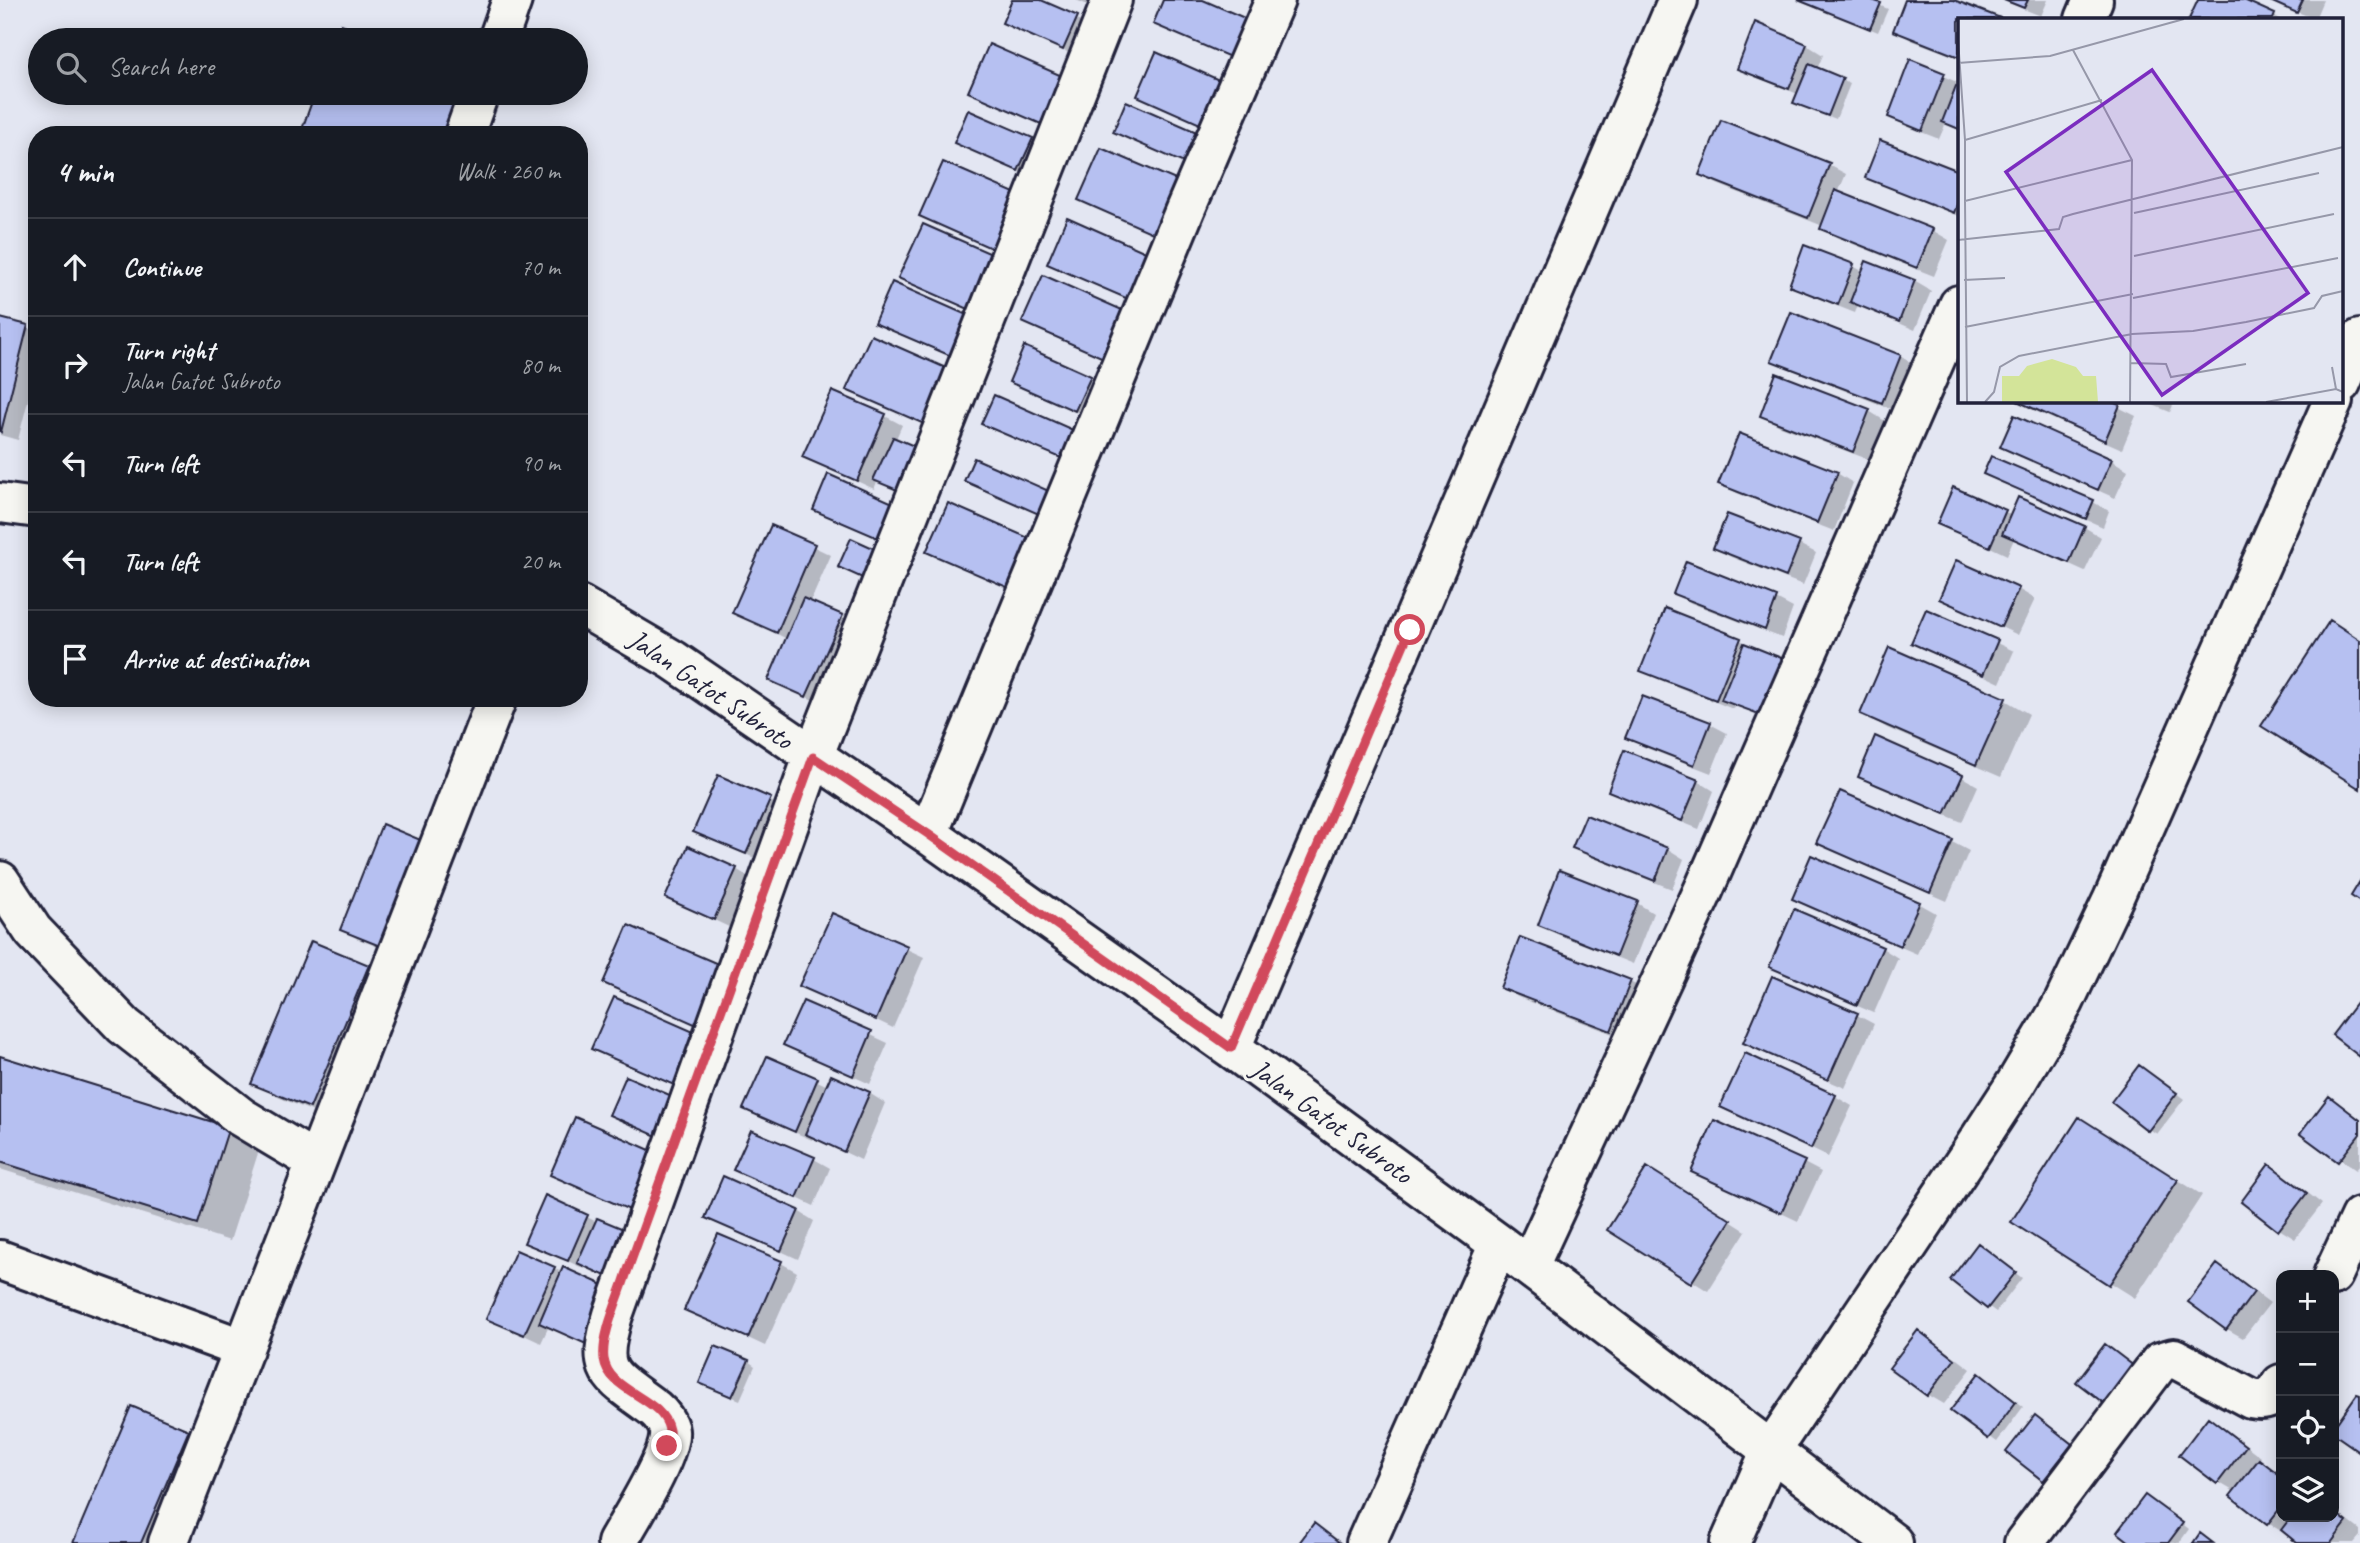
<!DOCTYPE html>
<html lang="en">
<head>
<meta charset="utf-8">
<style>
	:root { --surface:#171b24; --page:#242831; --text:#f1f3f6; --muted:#9ea1a6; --line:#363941 }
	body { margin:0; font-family:Caveat,sans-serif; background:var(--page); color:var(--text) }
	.controls { position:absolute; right:21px; bottom:21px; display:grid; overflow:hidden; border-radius:14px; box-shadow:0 4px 18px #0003 }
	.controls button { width:63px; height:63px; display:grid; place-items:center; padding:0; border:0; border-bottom:2px solid var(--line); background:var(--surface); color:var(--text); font:35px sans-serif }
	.stop { position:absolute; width:21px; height:21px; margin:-16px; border:5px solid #d1495b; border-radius:50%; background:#fff }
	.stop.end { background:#d1495b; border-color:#fff; box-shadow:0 2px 7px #0008 }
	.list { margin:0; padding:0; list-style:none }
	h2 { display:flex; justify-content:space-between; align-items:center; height:91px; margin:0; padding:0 28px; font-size:30px }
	h2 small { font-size:23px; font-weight:400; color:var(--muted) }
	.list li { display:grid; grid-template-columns:46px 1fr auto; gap:21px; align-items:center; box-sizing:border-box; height:98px; padding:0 28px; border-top:2px solid var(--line) }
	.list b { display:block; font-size:26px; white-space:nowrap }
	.list p { margin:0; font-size:23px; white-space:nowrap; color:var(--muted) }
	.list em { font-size:23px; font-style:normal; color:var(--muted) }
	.icon { flex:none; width:38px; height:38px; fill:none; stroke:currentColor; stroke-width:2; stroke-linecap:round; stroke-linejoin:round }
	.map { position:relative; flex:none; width:2360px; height:1543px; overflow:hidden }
	.search { position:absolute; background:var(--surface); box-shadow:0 4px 18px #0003; left:28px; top:28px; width:560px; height:77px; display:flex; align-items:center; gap:18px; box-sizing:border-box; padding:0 24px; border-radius:38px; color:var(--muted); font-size:26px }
	.panel { position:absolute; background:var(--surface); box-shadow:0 4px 18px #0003; left:28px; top:126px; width:560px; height:581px; border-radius:28px }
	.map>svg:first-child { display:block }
</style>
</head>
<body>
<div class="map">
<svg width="2360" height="1543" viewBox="0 0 2360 1543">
	<rect width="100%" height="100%" fill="#e3e6f2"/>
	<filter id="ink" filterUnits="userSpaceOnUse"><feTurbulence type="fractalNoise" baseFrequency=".0143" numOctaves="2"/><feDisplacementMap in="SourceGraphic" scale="14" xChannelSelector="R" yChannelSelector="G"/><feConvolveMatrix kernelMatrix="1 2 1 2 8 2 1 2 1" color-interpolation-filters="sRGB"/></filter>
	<g filter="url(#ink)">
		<path fill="#0003" d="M1014 0H1036L1093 28 1080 58 1004 22Z
			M1076 0H1107L1102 11Z
			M1165 0H1199L1247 65 1172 32 1155 23Z
			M1802 0H1867L1888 9 1878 32Z
			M1907 0H1949L1998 19H1959V58L1911 40 1895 30Z
			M2001 0H2048L2041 16Z
			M2200 0H2240L2281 19H2191Z
			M2267 0H2323L2315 19Z
			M1756 24 1807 45 1823 55 1817 69 1850 84 1836 119 1803 106 1798 94 1755 77 1739 68Z
			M1911 62 1959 83V130L1946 123 1939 139 1906 126 1890 116Z
			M1061 78 1058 132 970 91Z
			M317 93H503L488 135H301Z
			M1127 104 1203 172 1115 131Z
			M969 112 1049 149 1035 179 956 142Z
			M1881 142 1959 173V216L1884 186 1867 177Z
			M1102 150 1172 242 1080 199Z
			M1829 165 1846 174 1838 193 1932 230 1949 240 1934 276 1838 238 1822 229 1823 226 1717 184 1701 175Z
			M921 216 1019 261 937 225Z
			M1148 255 1145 307 1049 263Z
			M1853 266 1864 272 1914 281 1931 291 1915 330 1858 305 1855 313 1807 294 1791 285Z
			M893 284 975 367 893 332 876 322Z
			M0 320 27 327 37 332V365L18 440 0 435Z
			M1024 321 1125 368 1040 331Z
			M1025 348 1107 387 1092 419 1011 381Z
			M1900 356 1916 366 1899 412 1790 369 1773 360Z
			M995 397 1089 441 1078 466 983 423Z
			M2106 401 2136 416 2122 449 2035 411 2018 402Z
			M2143 401H2175L2170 412Z
			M1869 411 1885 421 1870 460 1778 425 1762 415Z
			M885 416 902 425 874 489 805 457Z
			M2019 455 2111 460 2128 470 2115 498Z
			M1837 473 1853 483 1834 531 1737 493 1720 483Z
			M1985 474 2093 502 2109 511 2103 527 2002 483Z
			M815 509 909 514 895 546Z
			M2005 512 2012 516 2084 527 2101 537 2085 571 2014 539 2007 555 1939 523Z
			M772 527 831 555 810 603 858 626 823 705 770 679 787 639 734 612Z
			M1799 544 1816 553 1803 585 1731 557 1715 548Z
			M1047 550 1026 596 929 551Z
			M2018 589 2035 599 2018 635 1941 599Z
			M1675 593 1776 599 1793 608 1782 638 1691 603Z
			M1927 611 2014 651 2000 683 1913 643Z
			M1740 640 1757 649 1784 725 1735 705 1733 709 1658 679 1642 670Z
			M2005 700 2029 714 2001 777 1887 728 1862 713Z
			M1710 724 1727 733 1711 773 1644 747 1627 737Z
			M1860 776 1962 777 1978 786 1962 822 1876 786Z
			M719 777 787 809 763 862 695 831Z
			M1698 781 1714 791 1699 829 1626 800 1610 791Z
			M1841 793 1952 842 1969 851 1947 901 1835 852 1819 843Z
			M383 827 397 954 358 939 342 929Z
			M1574 848 1668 849 1684 859 1672 889 1591 857Z
			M1812 857 1920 904 1936 913 1917 954 1810 908 1794 899Z
			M736 869 752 879 731 928 667 898Z
			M1637 903 1653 913 1633 964 1557 934 1540 924Z
			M833 915 924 957 893 1028 802 985Z
			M1521 939 1630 982 1647 991 1628 1040 1518 997 1502 987Z
			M312 943 368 967 393 981 335 1121 278 1097 253 1083Z
			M1882 948 1898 958 1874 1013 1787 976 1771 966Z
			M1773 978 1857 1015 1874 1024 1845 1088 1762 1052 1745 1043Z
			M605 983 716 1034 621 992Z
			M804 1004 888 1043 870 1084 785 1045Z
			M695 1034 691 1093 593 1048Z
			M0 1058 228 1129 260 1147 230 1241 0 1169Z
			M768 1058 828 1086 869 1093 885 1103 861 1160 813 1137 812 1140 762 1118 745 1108Z
			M2148 1072 2184 1099 2157 1134 2149 1129Z
			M1835 1096 1852 1106 1828 1157 1722 1106Z
			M2330 1099 2360 1119V1165L2356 1170 2303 1134Z
			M2104 1133 2202 1195 2135 1298 2014 1222Z
			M814 1159 830 1168 814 1206 735 1169Z
			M1804 1163 1821 1172 1798 1221 1693 1171Z
			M2270 1166 2286 1176 2322 1204 2295 1239 2279 1229Z
			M552 1174 658 1223 568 1184Z
			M1664 1179 1746 1231 1708 1291 1692 1281Z
			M545 1197 597 1222 585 1269 526 1242Z
			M798 1211 814 1221 798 1259 707 1217Z
			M1986 1250 2022 1278 1996 1312 1952 1280Z
			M781 1263 797 1272 765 1346 686 1309Z
			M2218 1266 2234 1276 2270 1303 2243 1338 2227 1329 2191 1301Z
			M554 1268 563 1273 603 1352 549 1326 541 1343 488 1318Z
			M1918 1332 1935 1342 1971 1369 1944 1404 1927 1394Z
			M748 1361 755 1366 740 1400 709 1387Z
			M1988 1380 2023 1407 1997 1442 1953 1410Z
			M2209 1419 2225 1429 2261 1457 2258 1461 2281 1475V1517H2334V1510L2360 1530V1536L2354 1543H2300L2268 1523 2232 1496 2235 1492 2218 1482Z
			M2043 1422 2079 1450 2052 1484 2008 1452Z
			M188 1431 213 1446 172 1543H75Z
			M2153 1501 2189 1529 2179 1543H2134Z"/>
		<path fill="#b6c0f1" stroke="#22223b" stroke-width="2" d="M1012 0H1041L1078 16 1063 50 1002 23Z
			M1163 0H1203L1247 19 1230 57 1153 24Z
			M1798 0H1872L1881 3 1870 29Z
			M1905 0H1954L2003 19H1959V57L1893 31Z
			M2004 0H2028L2024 8Z
			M2198 0H2244L2275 14 2273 19H2189Z
			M2268 0H2303L2297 13Z
			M1755 22 1807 44 1789 89 1737 69Z
			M341 24 386 40H335Z
			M989 44 1062 76 1041 124 968 92Z
			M1156 52 1228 84 1209 128 1137 96Z
			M1910 59 1945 73 1922 131 1888 117Z
			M1809 64 1843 78 1828 116 1793 103Z
			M1956 86 1959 87V129L1942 122Z
			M315 93H465L449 135H300Z
			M1126 101 1199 133 1186 164 1113 132Z
			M968 110 1033 138 1018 171 954 143Z
			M1721 120 1830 163 1808 218 1699 175Z
			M1880 140 1959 171V199L1954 213 1865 178Z
			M1101 148 1178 181 1155 234 1078 200Z
			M943 162 1026 198 1002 253 919 216Z
			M1835 190 1933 229 1917 268 1820 229Z
			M1067 217 1148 253 1128 299 1047 264Z
			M923 224 996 256 973 311 898 278Z
			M1804 245 1854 264 1838 305 1789 286Z
			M1866 261 1915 280 1899 322 1850 302Z
			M1043 275 1129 313 1108 360 1022 322Z
			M892 282 976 319 958 359 874 323Z
			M1791 312 1901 355 1882 403 1771 361Z
			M0 318 28 325 1 432 0 431Z
			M871 335 955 372 931 427 846 390Z
			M1024 346 1091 376 1075 411 1009 382Z
			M1776 373 1870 409 1853 452 1760 416Z
			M832 391 886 414 857 481 802 457Z
			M994 395 1073 430 1061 458 981 424Z
			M2017 401H2110L2120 405 2105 441Z
			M2014 415 2112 459 2098 490 2000 447Z
			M1739 433 1838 472 1817 523 1718 484Z
			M893 437 926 451 907 494 873 480Z
			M1991 456 2094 500 2086 519 1983 474Z
			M974 458 1051 492 1041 515 964 481Z
			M828 474 893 503 878 538 813 510Z
			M1953 487 2006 510 1990 547 1937 524Z
			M2018 497 2085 526 2069 563 2002 534Z
			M948 503 1031 539 1009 588 926 552Z
			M1727 514 1800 542 1786 577 1713 548Z
			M771 525 815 544 777 633 732 613Z
			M851 538 882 552 869 581 838 567Z
			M1956 560 2019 588 2001 627 1939 599Z
			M1686 561 1777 597 1765 630 1673 594Z
			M803 598 843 615 806 697 768 680Z
			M1665 608 1741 638 1716 700 1640 671Z
			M1926 609 1998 640 1983 675 1911 643Z
			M2330 620 2360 640V789L2261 726Z
			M1744 643 1789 661 1767 717 1721 700Z
			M1889 647 2006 698 1976 765 1860 714Z
			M1642 696 1711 722 1694 765 1625 738Z
			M1875 736 1963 775 1945 814 1858 777Z
			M1624 750 1699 780 1682 821 1608 791Z
			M718 775 771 798 746 854 693 832Z
			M1840 791 1953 840 1930 893 1816 843Z
			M1586 815 1668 848 1655 881 1572 848Z
			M382 824 423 841 380 946 340 930Z
			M688 846 737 868 714 920 665 898Z
			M1811 855 1920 902 1900 946 1792 899Z
			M1559 870 1638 901 1616 956 1538 925Z
			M2360 881V902L2351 896Z
			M1794 909 1883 947 1857 1005 1769 967Z
			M832 913 908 946 876 1020 799 986Z
			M628 925 725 967 699 1026 603 983Z
			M1520 937 1631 980 1611 1031 1500 988Z
			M311 941 369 965 310 1108 251 1084Z
			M1772 976 1858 1013 1828 1080 1743 1043Z
			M614 997 696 1033 674 1085 591 1049Z
			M2360 998V1057L2332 1035Z
			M803 1001 872 1031 853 1076 783 1045Z
			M1745 1053 1836 1095 1811 1149 1720 1107Z
			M0 1056 229 1127 198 1224 0 1162Z
			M767 1056 818 1078 795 1132 743 1109Z
			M2139 1065 2177 1093 2148 1131 2111 1102Z
			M831 1075 870 1092 844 1152 805 1134Z
			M626 1076 688 1103 670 1142 609 1115Z
			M2329 1096 2360 1120V1134L2338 1162 2300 1134Z
			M575 1117 666 1157 641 1215 550 1175Z
			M2079 1117 2178 1180 2109 1285 2011 1222Z
			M1714 1120 1805 1161 1781 1213 1691 1172Z
			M751 1130 815 1157 797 1198 733 1170Z
			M2269 1164 2307 1193 2278 1231 2241 1202Z
			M1647 1167 1731 1220 1691 1283 1607 1230Z
			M723 1176 799 1210 781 1251 705 1218Z
			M545 1195 588 1215 568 1261 524 1243Z
			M597 1218 631 1232 610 1278 577 1263Z
			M718 1234 782 1261 748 1338 684 1310Z
			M1978 1243 2016 1272 1987 1309 1950 1280Z
			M516 1250 555 1267 524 1335 486 1319Z
			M2217 1264 2254 1292 2226 1330 2188 1302Z
			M563 1267 610 1288 586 1344 539 1323Z
			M1918 1330 1955 1359 1927 1396 1889 1368Z
			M2105 1344 2143 1373 2114 1411 2076 1382Z
			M715 1346 749 1360 732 1397 699 1383Z
			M1979 1373 2016 1402 1988 1439 1950 1411Z
			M2357 1394 2360 1395V1452L2334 1434V1427Z
			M131 1406 189 1430 141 1543H73Z
			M2035 1415 2072 1444 2043 1481 2006 1452Z
			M2208 1417 2246 1446 2217 1484 2179 1455Z
			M2259 1459 2281 1476V1507L2267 1525 2230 1496Z
			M2145 1495 2183 1523 2168 1543H2131L2117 1532Z
			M2334 1511 2347 1522 2331 1543H2297L2281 1530 2291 1517H2334Z
			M1314 1523 1340 1543H1299Z
			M2200 1533 2213 1543H2193Z"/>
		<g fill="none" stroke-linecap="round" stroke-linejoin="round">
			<defs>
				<path id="minor" d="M2085 19 2093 0
					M498 40 512 0
					M464 135 479 93
					M2341 383 2360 339
					M0 503 37 508
					M579 605 673 660 928 834 1231 1048 1499 1244 1893 1543
					M928 834 1185 210 1275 0
					M0 881 33 931 124 1026 241 1117 316 1162
					M1231 1048 1678 0
					M0 1260 244 1349
					M1529 1266 1704 889 1959 305
					M2333 1275 2360 1217
					M168 1543 497 698
					M617 1543C629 1521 672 1454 669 1431 668 1423 661 1414 655 1409 609 1374 595 1375 613 1315L813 757 1112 0
					M1366 1543 1499 1244
					M1730 1543 1770 1452 1969 1155 2016 1083 2064 1002 2113 899 2333 401
					M2024 1543 2160 1362 2174 1358 2251 1399C2267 1402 2273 1399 2281 1384"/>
			</defs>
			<use href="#minor" stroke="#22223b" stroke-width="44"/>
			<use href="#minor" stroke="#f6f6f2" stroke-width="38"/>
		</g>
	</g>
	<g fill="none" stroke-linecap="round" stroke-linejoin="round" filter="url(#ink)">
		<path stroke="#d1495b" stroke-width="9" d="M667 1446C668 1441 670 1434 669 1430 663 1397 609 1393 604 1359 601 1335 619 1298 626 1275L813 757 928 834 1231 1048 1410 630"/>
	</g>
	<g text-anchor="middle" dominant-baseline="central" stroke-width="6" stroke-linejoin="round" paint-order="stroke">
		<g font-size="28" fill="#22223b" stroke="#f6f6f2">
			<text transform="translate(711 689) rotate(34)">Jalan Gatot Subroto</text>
			<text transform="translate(1332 1121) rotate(36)">Jalan Gatot Subroto</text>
		</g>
	</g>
	<g transform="translate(1958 18)">
		<rect width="385" height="385" fill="#e3e6f2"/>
		<path d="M94 341 118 349 125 358H138L140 384H44V358H61L69 348Z" fill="#d3e499"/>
		<path fill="none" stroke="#9698a9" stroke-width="2" d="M0 21 7 122M115 32 174 142 172 384M0 45 92 38 226 1M144 82 7 122V183L174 142M7 183 9 384M176 195 361 155M0 222 101 211 105 199 115 196 385 129M176 238 376 196M6 262 47 260M175 280 380 240M7 309 175 276M173 345 208 346 213 359 288 346M374 349 378 371M27 384 36 374 42 349 61 338 174 316 235 313 288 304 356 290 364 278 385 273M308 384 378 371 385 374"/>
		<path fill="#7b2cbf" fill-opacity="0.15" stroke="#7b2cbf" stroke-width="3.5" d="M194 52 350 275 204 377 48 154Z"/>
		<rect width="385" height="385" fill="none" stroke="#22223b" stroke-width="3.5"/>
	</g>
</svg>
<div class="controls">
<button>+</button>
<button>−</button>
<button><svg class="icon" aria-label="locate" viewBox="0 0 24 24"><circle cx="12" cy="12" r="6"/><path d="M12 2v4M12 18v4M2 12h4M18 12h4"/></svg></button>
<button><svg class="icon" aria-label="layers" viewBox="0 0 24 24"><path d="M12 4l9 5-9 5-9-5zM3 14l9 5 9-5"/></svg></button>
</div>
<div class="stop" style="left:1410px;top:630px"></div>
<div class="stop end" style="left:667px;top:1446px"></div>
<div class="search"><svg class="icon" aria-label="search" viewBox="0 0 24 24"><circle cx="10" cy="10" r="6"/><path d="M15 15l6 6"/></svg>Search here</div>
<section class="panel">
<h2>4 min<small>Walk · 260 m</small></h2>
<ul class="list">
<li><svg class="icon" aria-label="ahead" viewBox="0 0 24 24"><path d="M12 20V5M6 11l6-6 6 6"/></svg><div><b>Continue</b></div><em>70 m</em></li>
<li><svg class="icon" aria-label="right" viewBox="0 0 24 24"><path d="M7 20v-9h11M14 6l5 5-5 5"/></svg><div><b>Turn right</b><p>Jalan Gatot Subroto</p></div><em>80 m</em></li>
<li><svg class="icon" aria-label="left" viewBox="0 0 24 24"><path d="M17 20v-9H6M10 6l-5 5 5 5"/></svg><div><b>Turn left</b></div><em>90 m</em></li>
<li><svg class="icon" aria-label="left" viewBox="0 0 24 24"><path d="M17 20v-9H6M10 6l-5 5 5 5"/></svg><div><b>Turn left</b></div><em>20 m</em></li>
<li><svg class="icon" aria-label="arrive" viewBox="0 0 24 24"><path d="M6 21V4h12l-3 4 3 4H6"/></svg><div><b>Arrive at destination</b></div></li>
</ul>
</section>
</div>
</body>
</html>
